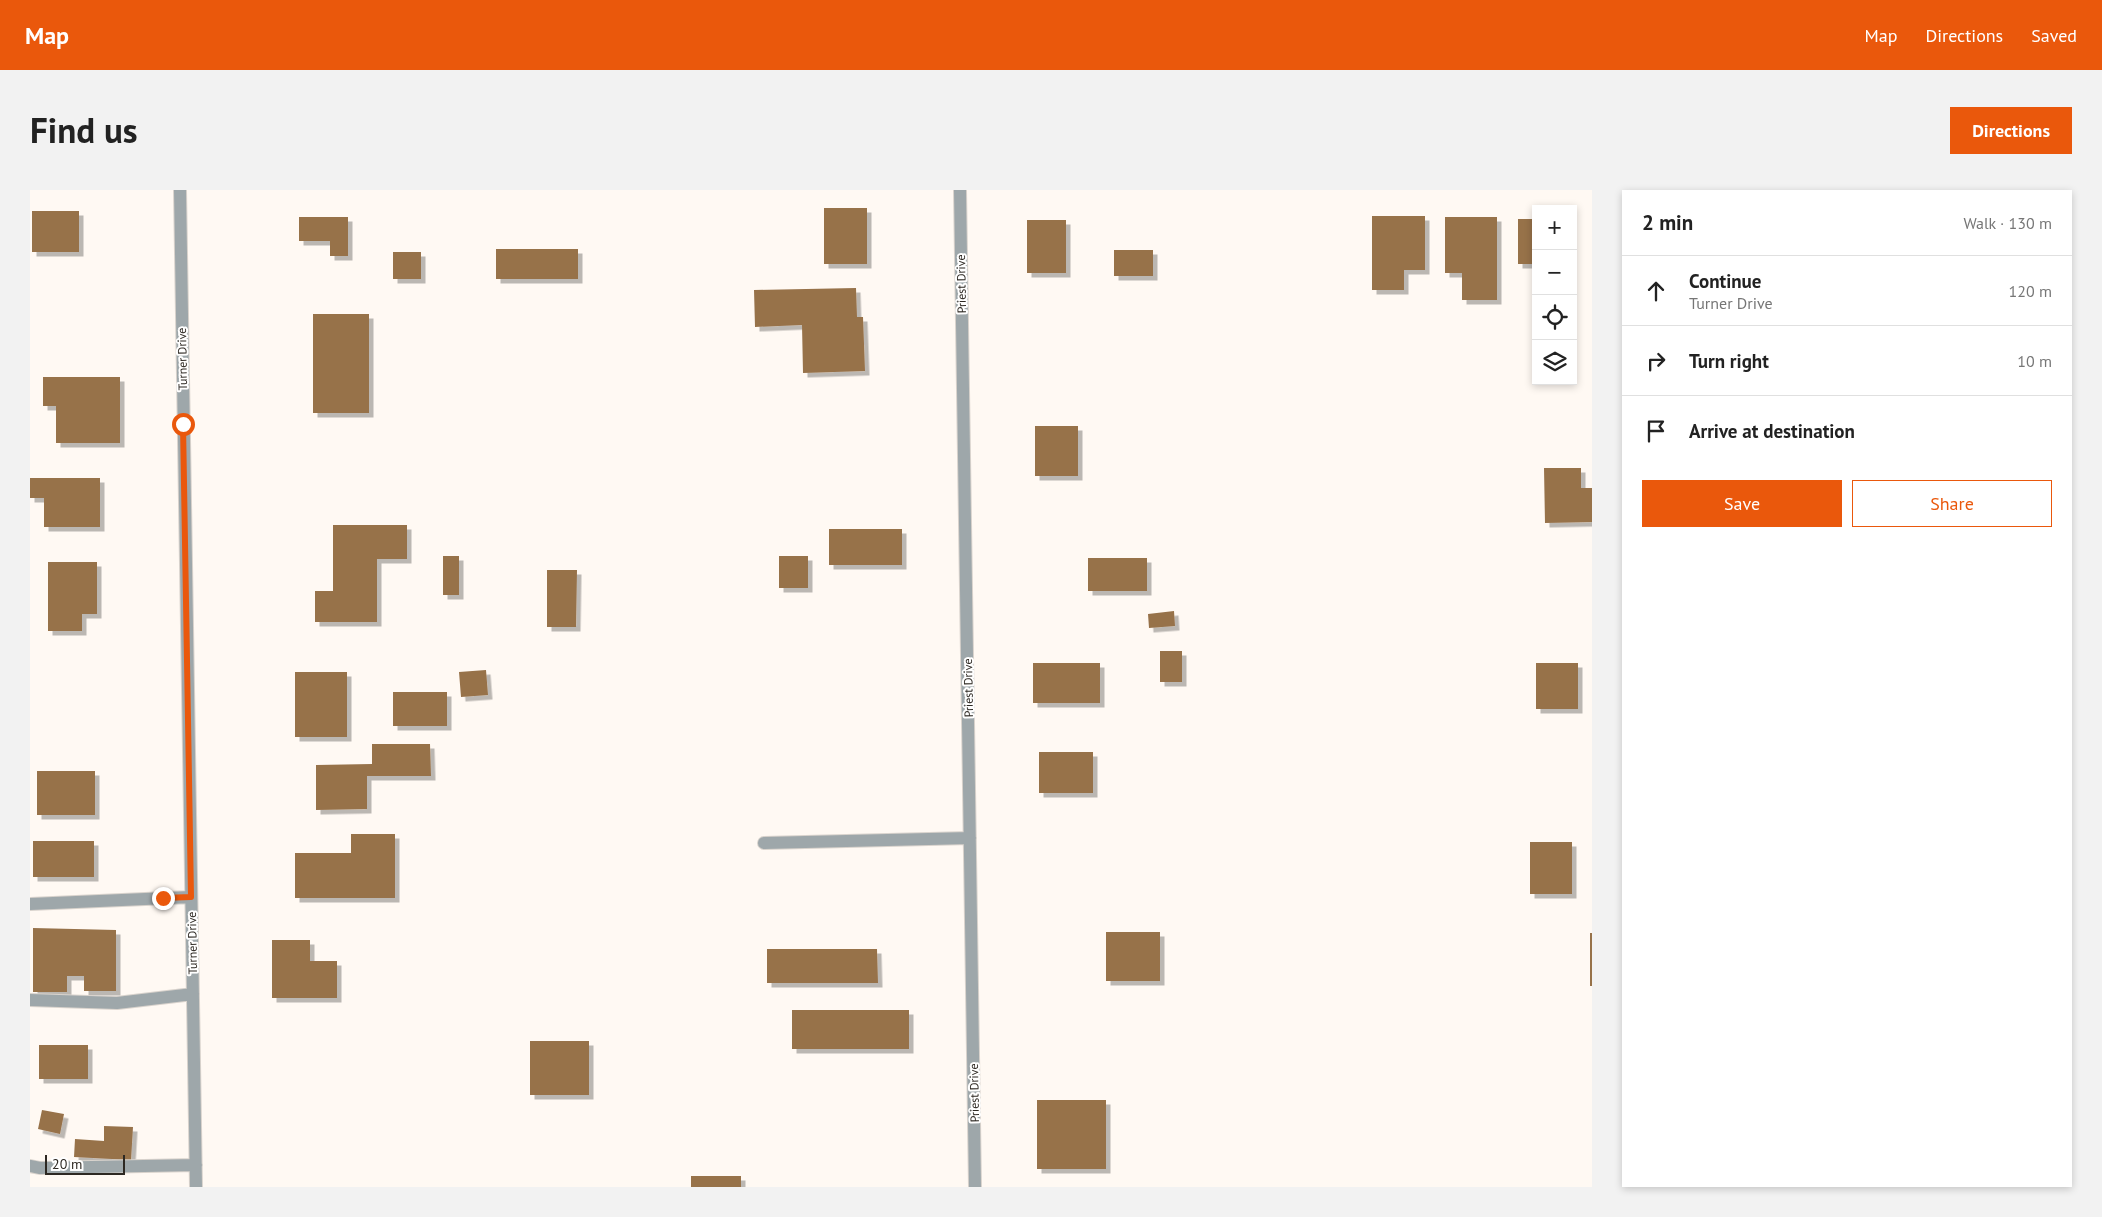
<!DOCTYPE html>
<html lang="en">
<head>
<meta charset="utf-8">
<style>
	:root { --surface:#fff; --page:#f2f2f2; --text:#222; --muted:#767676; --line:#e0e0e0; --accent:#ea580c }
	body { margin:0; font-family:"PT Sans",sans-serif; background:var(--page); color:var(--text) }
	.controls { position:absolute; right:15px; top:15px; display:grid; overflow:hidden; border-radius:0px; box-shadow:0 2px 8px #0003 }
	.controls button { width:45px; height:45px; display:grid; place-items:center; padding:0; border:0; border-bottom:1px solid var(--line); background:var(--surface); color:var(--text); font:25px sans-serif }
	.scale { position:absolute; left:15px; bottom:12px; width:80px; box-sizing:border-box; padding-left:5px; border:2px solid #2d2822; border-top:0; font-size:14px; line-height:18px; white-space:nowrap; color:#2d2822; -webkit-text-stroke:4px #fff; paint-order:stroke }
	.stop { position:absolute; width:15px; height:15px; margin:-11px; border:4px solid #ea580c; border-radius:50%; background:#fff }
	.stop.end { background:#ea580c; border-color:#fff; box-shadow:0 1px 5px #0008 }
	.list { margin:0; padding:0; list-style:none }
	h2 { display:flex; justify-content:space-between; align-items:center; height:65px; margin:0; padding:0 20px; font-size:21px }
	h2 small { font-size:16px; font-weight:400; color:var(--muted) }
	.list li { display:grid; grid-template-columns:32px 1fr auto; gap:15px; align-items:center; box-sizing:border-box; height:70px; padding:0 20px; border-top:1px solid var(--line) }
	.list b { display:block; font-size:19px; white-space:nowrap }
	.list p { margin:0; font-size:16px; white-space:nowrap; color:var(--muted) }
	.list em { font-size:16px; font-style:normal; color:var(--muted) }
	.actions { display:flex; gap:10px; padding:15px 20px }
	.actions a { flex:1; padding:11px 0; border:1px solid var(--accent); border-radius:0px; text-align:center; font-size:18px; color:var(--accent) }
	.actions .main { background:var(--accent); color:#fff }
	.icon { flex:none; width:28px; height:28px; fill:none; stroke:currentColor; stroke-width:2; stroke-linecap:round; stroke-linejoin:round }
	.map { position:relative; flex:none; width:1562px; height:997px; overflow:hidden; border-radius:0px }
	header { display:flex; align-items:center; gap:30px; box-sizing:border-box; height:70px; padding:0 25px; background:var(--accent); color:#fff }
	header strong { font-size:24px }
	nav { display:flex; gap:28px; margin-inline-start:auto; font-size:18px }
	.intro { display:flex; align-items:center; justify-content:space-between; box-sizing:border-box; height:120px; padding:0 30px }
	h1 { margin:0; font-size:35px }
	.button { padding:12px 22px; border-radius:0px; background:var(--accent); color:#fff; font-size:18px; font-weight:700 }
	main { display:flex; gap:30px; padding:0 30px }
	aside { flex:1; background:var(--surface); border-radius:0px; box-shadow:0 2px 8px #0003 }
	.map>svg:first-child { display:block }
</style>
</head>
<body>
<header>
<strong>Map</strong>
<nav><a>Map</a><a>Directions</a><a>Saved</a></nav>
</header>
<div class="intro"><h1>Find us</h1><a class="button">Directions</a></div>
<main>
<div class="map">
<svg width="1562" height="997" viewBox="0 0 1562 997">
	<defs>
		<filter id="shadow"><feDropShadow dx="4.5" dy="4.5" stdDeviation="0" flood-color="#0004"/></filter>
	</defs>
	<rect width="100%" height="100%" fill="#fff9f3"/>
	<path fill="#97724a" filter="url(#shadow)" d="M794 18H837V74H794Z
		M2 21H49V62H2Z
		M1342 26H1395V80H1374V100H1342Z
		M269 27H318V66H300V51H269Z
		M1415 27H1467V110H1432V83H1415Z
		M1488 29H1506V74H1488Z
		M997 30H1036V83H997Z
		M466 59H548V89H466Z
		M1084 60H1123V86H1084Z
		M363 62H391V89H363Z
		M826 98 827 127H833L835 181 773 183 772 135 725 137 724 100Z
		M283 124H339V223H283Z
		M13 187H90V253H26V216H13Z
		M1005 236H1048V286H1005Z
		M1514 278H1551V298H1562V332L1515 333Z
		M0 288H70V337H14V308H0Z
		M303 335H377V369H347V432H285V401H303Z
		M799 339H872V375H799Z
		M413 366H429V405H413Z
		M749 366H778V398H749Z
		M1058 368H1117V401H1058Z
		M18 372H67V424H52V441H18Z
		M517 380H547L546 437H517Z
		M1144 421 1145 436 1119 438 1118 424Z
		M1130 461H1152V492H1130Z
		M1003 473H1070V513H1003Z
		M1506 473H1548V519H1506Z
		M456 480 458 505 431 507 429 482Z
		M265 482H317V547H265Z
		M363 502H417V536H363Z
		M342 554H400L401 586H337V619L286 620V575L342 574Z
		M1009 562H1063V603H1009Z
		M7 581H65V625H7Z
		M321 644H365V708H265V663H321Z
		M3 651H64V687H3Z
		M1500 652H1542V704H1500Z
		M3 738 86 740V801H54V786H37V802H3Z
		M1076 742H1130V791H1076Z
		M1560 743H1562V796H1560Z
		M242 750H280V771H307V808H242Z
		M737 759H847L848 793H737Z
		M762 820H879V859H762Z
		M500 851H559V905H500Z
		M9 855H58V889H9Z
		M1007 910H1076V979H1007Z
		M12 920 34 924 30 944 8 939Z
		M74 936 103 937 101 970 44 967 45 949 74 951Z
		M661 986H711V997H661Z"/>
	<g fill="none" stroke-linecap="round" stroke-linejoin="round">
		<defs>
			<path id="minor" d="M150 0 166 997
				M930 0 945 997
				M734 653 940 648
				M0 714 161 707
				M0 810 87 813 163 804
				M0 976 10 978 166 975"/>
		</defs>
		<use href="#minor" stroke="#d9d3cd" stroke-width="14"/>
		<use href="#minor" stroke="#9ea7aa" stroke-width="12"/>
	</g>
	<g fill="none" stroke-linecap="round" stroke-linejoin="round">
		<path stroke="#ea580c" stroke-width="6" d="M133 708 161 707 153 234"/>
	</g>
	<g text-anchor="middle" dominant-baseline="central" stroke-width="4" stroke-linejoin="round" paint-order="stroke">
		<g font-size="12" fill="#2d2822" stroke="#fff">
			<text transform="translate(931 94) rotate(-91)">Priest Drive</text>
			<text transform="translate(152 169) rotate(-91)">Turner Drive</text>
			<text transform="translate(938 498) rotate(-91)">Priest Drive</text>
			<text transform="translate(162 753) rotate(-91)">Turner Drive</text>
			<text transform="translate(944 903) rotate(-91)">Priest Drive</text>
		</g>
	</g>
</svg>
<div class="controls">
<button>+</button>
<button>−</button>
<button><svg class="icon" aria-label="locate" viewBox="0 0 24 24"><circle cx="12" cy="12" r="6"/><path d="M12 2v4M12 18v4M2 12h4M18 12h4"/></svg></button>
<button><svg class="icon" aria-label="layers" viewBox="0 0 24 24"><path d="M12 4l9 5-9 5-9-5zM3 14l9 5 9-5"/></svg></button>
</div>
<div class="scale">20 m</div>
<div class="stop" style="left:153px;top:234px"></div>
<div class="stop end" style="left:133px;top:708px"></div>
</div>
<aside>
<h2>2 min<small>Walk · 130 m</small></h2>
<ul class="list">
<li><svg class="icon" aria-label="ahead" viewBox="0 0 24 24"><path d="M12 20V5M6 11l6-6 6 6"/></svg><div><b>Continue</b><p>Turner Drive</p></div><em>120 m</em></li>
<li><svg class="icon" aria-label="right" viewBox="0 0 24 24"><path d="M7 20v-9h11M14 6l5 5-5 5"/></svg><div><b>Turn right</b></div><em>10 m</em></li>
<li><svg class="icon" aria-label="arrive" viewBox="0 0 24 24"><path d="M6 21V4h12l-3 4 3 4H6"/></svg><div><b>Arrive at destination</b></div></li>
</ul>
<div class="actions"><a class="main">Save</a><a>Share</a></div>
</aside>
</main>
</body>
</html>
